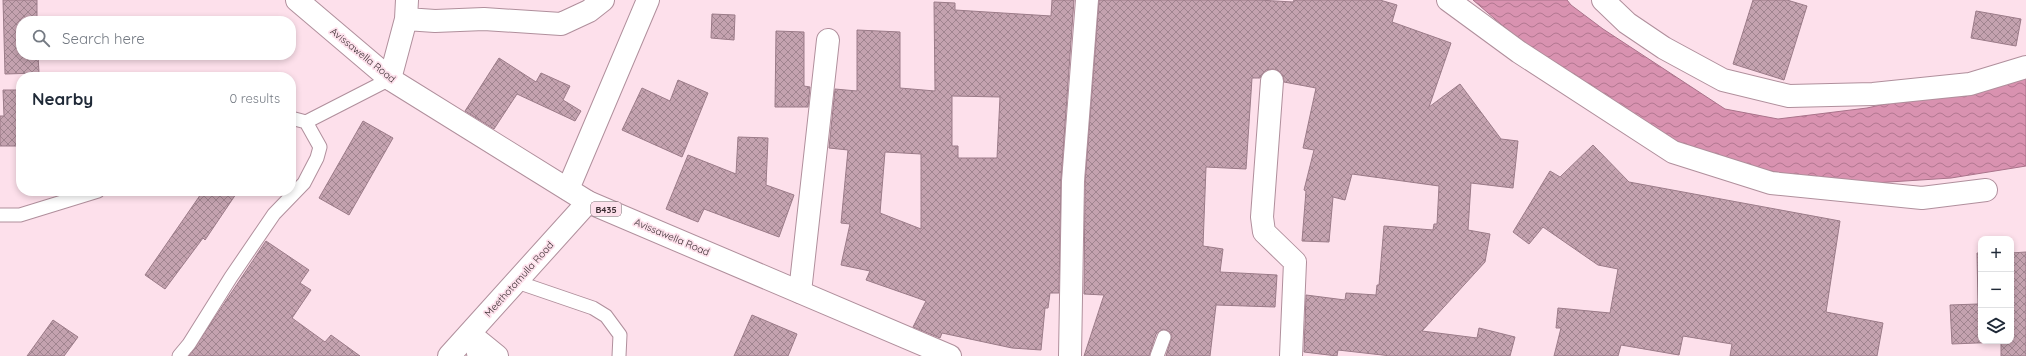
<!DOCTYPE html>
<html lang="en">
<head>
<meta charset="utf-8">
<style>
	:root { --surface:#fff; --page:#f2f2f3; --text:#1f2937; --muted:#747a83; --line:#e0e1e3 }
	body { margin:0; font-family:Quicksand,sans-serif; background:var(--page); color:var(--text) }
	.controls { position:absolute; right:12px; bottom:12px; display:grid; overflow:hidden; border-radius:8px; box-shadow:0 2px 6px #0003 }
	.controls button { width:36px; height:36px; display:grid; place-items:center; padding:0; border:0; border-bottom:1px solid var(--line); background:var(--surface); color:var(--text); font:20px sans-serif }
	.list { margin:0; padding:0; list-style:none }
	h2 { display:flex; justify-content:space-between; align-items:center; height:52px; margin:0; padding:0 16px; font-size:17px }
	h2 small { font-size:13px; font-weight:400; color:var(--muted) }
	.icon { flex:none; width:22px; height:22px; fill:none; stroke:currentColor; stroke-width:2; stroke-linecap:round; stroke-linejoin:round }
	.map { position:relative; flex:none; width:2026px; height:356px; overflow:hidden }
	.search { position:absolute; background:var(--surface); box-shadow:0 2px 6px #0003; left:16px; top:16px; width:280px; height:44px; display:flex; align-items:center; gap:10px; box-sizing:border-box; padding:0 14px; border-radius:16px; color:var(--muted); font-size:15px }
	.panel { position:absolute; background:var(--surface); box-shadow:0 2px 6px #0003; left:16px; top:72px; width:280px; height:124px; border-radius:16px }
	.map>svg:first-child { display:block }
</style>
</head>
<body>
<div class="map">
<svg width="2026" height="356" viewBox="0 0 2026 356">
	<defs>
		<pattern id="water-waves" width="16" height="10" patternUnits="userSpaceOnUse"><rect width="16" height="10" fill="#d992b0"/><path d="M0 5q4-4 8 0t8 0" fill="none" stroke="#b17790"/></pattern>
		<pattern id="building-cross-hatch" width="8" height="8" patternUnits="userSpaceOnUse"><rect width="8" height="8" fill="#c4a2af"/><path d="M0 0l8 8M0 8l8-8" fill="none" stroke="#a0848f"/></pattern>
	</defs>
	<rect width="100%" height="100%" fill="#fde0eb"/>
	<path fill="url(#water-waves)" stroke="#a9738a" d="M1473 0H1567L1571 5 1603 29 1725 109 1778 119 1867 108 2026 73V166L1951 178 1843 185 1719 161 1626 117 1538 56Z"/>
	<path fill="url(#building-cross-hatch)" stroke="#9b7b88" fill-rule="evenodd" d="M3 0H37V21H21V55H38L39 73 5 74Z
		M1052 0H1074L1061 180 1059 293H1050L1048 308H1045L1041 350 1012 348 942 333 940 338 913 327 926 301 866 280 870 271 841 265 850 224 841 223 848 150 829 148 835 89 857 91V30L900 32V88L935 91 934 2 955 3V10L1051 16ZM952 96 1000 97 997 158H958V146H952ZM885 152 921 154V229L880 213Z
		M1099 0H1258L1293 2 1294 0H1380L1397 5 1392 22 1451 43 1429 107 1460 84 1501 139 1518 141 1513 188 1471 183 1468 230 1490 234 1485 262 1422 331 1477 338 1479 328 1515 337 1510 356H1391L1338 350 1337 356 1304 352 1306 295 1345 300 1346 293 1376 295 1377 285H1379L1384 226 1433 230 1434 224H1437L1439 186 1352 174 1345 200 1333 197 1329 242 1302 241 1306 191 1304 190 1314 150 1303 148 1316 88 1284 82 1283 76 1279 71 1273 69 1266 70 1260 78H1252L1246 169 1206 167 1203 246 1223 249 1220 272 1277 275 1275 307 1216 305 1210 356H1166L1172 336 1170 332 1163 329 1156 334 1149 356H1084L1104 295 1084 294 1085 182Z
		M1753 0H1787L1807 6 1784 80 1733 64Z
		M1976 11 2021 19 2016 46 1971 38Z
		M712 14 735 15 734 40 711 38Z
		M776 31 804 32V86L810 87 808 107H775Z
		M499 58 536 82 541 73 570 86 563 100 581 111 575 121 517 94 494 129 465 111Z
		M678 80 708 93 682 157 622 130 642 88 670 101Z
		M3 90H21V146H0V116H4Z
		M363 121 393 138 349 215 319 198Z
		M738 137 768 138 766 185 794 195 779 237 704 209 698 222 666 209 688 155 736 174Z
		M1593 145 1629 182 1840 221 1826 312 1883 323 1877 356H1730L1732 344 1683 336 1679 355 1621 345 1618 356H1554L1561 328H1556L1558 308 1610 313 1618 269 1598 265 1543 227 1529 244 1513 232 1550 171 1560 177Z
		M203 191H238L205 240 203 238 165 289 145 275Z
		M266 241 309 270 300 283 311 290 292 318 325 342 331 335 360 356H189Z
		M2026 252V356H2001V342L1952 344 1950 305 1978 304 1977 253H1981V341H2011V253Z
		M752 315 797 334 788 356H734Z
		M53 320 78 337 64 356H27Z"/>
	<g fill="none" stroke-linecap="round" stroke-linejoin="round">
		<defs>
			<path id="service" d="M291 118 306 122 390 79
				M0 215H20L98 191
				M517 282 593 308 606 316 620 335 619 356
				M470 334 474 356
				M179 356 189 344 231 277 274 214 304 183 317 158 320 147 306 122
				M1157 356 1164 337"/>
			<path id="minor" d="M1448 0 1519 52 1673 152 1771 183 1922 198 1986 190
				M1603 0 1627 23 1664 48 1723 80 1789 96 1873 94 1970 84 2026 67
				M406 19 435 21 484 19 561 24 589 11 603 0
				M390 79 406 19 407 0
				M1272 81 1262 217 1264 232 1295 262 1291 356
				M568 189 648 0
				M800 292 828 40
				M470 334 497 356
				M1070 356 1073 181 1087 0"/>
			<path id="tertiary" d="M449 356 588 202"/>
			<path id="primary" d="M297 0 390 79 588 202 950 356"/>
		</defs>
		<use href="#service" stroke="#b08f9c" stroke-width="15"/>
		<use href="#minor" stroke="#b08f9c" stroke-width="24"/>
		<use href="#tertiary" stroke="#b08f9c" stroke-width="24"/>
		<use href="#primary" stroke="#b08f9c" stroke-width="24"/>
		<use href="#service" stroke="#fff" stroke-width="13"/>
		<use href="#minor" stroke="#fff" stroke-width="22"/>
		<use href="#tertiary" stroke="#fff" stroke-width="22"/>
		<use href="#primary" stroke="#fff" stroke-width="22"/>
	</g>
	<g text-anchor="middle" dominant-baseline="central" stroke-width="3.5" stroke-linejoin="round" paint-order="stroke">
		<rect fill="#fde0eb" stroke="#746269" stroke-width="1" x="591" y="202" width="30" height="14" rx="3"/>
		<g font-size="9" font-weight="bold" fill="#3a2c31">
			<text x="606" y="209">B435</text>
		</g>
		<g font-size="10" fill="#3a2c31" stroke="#fde0eb">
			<text transform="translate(363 55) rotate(39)">Avissawella Road</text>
			<text transform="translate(672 237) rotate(23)">Avissawella Road</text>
			<text transform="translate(519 279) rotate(-48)">Meethotamulla Road</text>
		</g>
	</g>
</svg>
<div class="controls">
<button>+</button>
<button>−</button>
<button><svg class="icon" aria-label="layers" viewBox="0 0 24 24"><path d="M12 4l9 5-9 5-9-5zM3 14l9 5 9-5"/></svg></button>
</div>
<div class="search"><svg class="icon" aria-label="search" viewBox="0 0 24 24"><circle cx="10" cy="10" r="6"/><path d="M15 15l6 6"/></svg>Search here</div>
<section class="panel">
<h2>Nearby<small>0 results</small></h2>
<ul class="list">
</ul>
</section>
</div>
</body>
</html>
